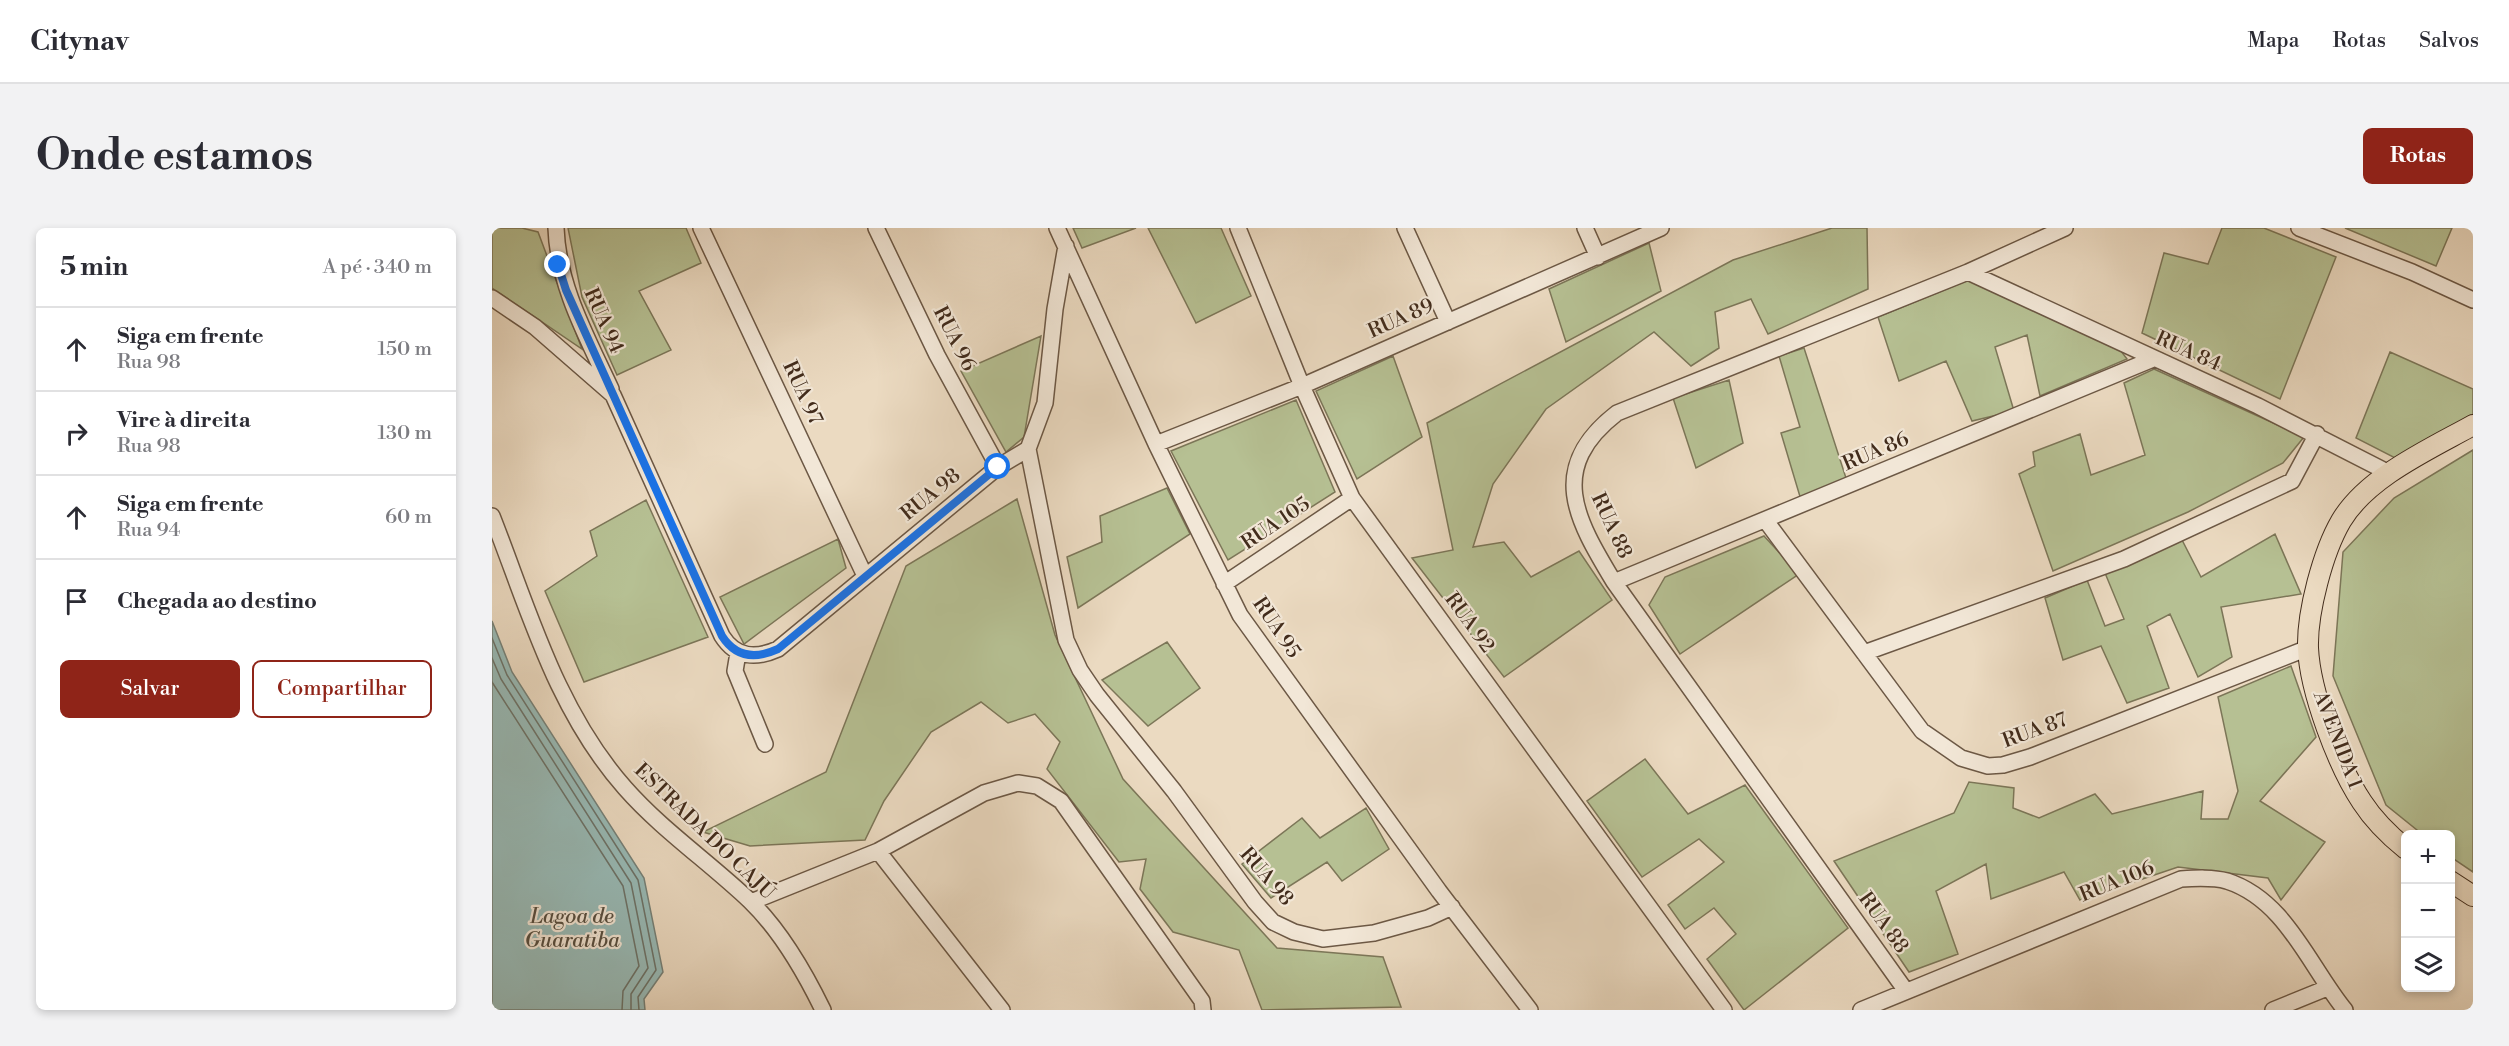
<!DOCTYPE html>
<html lang="pt">
<head>
<meta charset="utf-8">
<style>
	:root { --surface:#fff; --page:#f2f2f3; --text:#2b2b33; --muted:#7c7c81; --line:#e1e1e2; --accent:#8f2418 }
	body { margin:0; font-family:"Libre Bodoni",serif; background:var(--page); color:var(--text) }
	.controls { position:absolute; right:18px; bottom:18px; display:grid; overflow:hidden; border-radius:9px; box-shadow:0 3px 9px #0003 }
	.controls button { width:54px; height:54px; display:grid; place-items:center; padding:0; border:0; border-bottom:2px solid var(--line); background:var(--surface); color:var(--text); font:30px sans-serif }
	.stop { position:absolute; width:18px; height:18px; margin:-14px; border:4px solid #1a73e8; border-radius:50%; background:#fff }
	.stop.end { background:#1a73e8; border-color:#fff; box-shadow:0 2px 6px #0008 }
	.list { margin:0; padding:0; list-style:none }
	h2 { display:flex; justify-content:space-between; align-items:center; height:78px; margin:0; padding:0 24px; font-size:26px }
	h2 small { font-size:20px; font-weight:400; color:var(--muted) }
	.list li { display:grid; grid-template-columns:39px 1fr auto; gap:18px; align-items:center; box-sizing:border-box; height:84px; padding:0 24px; border-top:2px solid var(--line) }
	.list b { display:block; font-size:22px; white-space:nowrap }
	.list p { margin:0; font-size:20px; white-space:nowrap; color:var(--muted) }
	.list em { font-size:20px; font-style:normal; color:var(--muted) }
	.actions { display:flex; gap:12px; padding:18px 24px }
	.actions a { flex:1; padding:14px 0; border:2px solid var(--accent); border-radius:9px; text-align:center; font-size:21px; color:var(--accent) }
	.actions .main { background:var(--accent); color:#fff }
	.icon { flex:none; width:33px; height:33px; fill:none; stroke:currentColor; stroke-width:2; stroke-linecap:round; stroke-linejoin:round }
	.map { position:relative; flex:none; width:1981px; height:782px; overflow:hidden; border-radius:9px }
	header { display:flex; align-items:center; gap:36px; box-sizing:border-box; height:84px; padding:0 30px; background:var(--surface); border-bottom:2px solid var(--line) }
	header strong { font-size:28px }
	nav { display:flex; gap:33px; margin-inline-start:auto; font-size:21px }
	.intro { display:flex; align-items:center; justify-content:space-between; box-sizing:border-box; height:144px; padding:0 36px }
	h1 { margin:0; font-size:42px }
	.button { padding:15px 27px; border-radius:9px; background:var(--accent); color:#fff; font-size:21px; font-weight:700 }
	main { display:flex; gap:36px; padding:0 36px }
	aside { flex:1; background:var(--surface); border-radius:9px; box-shadow:0 3px 9px #0003 }
	.map>svg:first-child { display:block }
</style>
</head>
<body>
<header>
<strong>Citynav</strong>
<nav><a>Mapa</a><a>Rotas</a><a>Salvos</a></nav>
</header>
<div class="intro"><h1>Onde estamos</h1><a class="button">Rotas</a></div>
<main>
<aside>
<h2>5 min<small>A pé · 340 m</small></h2>
<ul class="list">
<li><svg class="icon" aria-label="ahead" viewBox="0 0 24 24"><path d="M12 20V5M6 11l6-6 6 6"/></svg><div><b>Siga em frente</b><p>Rua 98</p></div><em>150 m</em></li>
<li><svg class="icon" aria-label="right" viewBox="0 0 24 24"><path d="M7 20v-9h11M14 6l5 5-5 5"/></svg><div><b>Vire à direita</b><p>Rua 98</p></div><em>130 m</em></li>
<li><svg class="icon" aria-label="ahead" viewBox="0 0 24 24"><path d="M12 20V5M6 11l6-6 6 6"/></svg><div><b>Siga em frente</b><p>Rua 94</p></div><em>60 m</em></li>
<li><svg class="icon" aria-label="arrive" viewBox="0 0 24 24"><path d="M6 21V4h12l-3 4 3 4H6"/></svg><div><b>Chegada ao destino</b></div></li>
</ul>
<div class="actions"><a class="main">Salvar</a><a>Compartilhar</a></div>
</aside>
<div class="map">
<svg width="1981" height="782" viewBox="0 0 1981 782">
	<rect width="100%" height="100%" fill="#ebdac1"/>
	<filter id="stains"><feTurbulence type="fractalNoise" baseFrequency=".00333" numOctaves="4"/><feColorMatrix values="0 0 0 0 .2 0 0 0 0 .09 0 0 0 0 .02 0 0 0 .5 -.17"/></filter>
	<radialGradient id="worn" r=".72"><stop offset=".6" stop-color="#630" stop-opacity="0"/><stop offset="1" stop-color="#630" stop-opacity=".3"/></radialGradient>
	<path fill="#b6c093" stroke="#7c7658" stroke-width="1.5" d="M0 0H30L46 4 90 121 0 60Z
		M76 0H194L209 35 147 63 179 122 125 147 90 69Z
		M581 0H644L590 20Z
		M656 0H729L759 68 704 95Z
		M1340 0H1375L1376 61 1276 106 1259 71 1223 84 1227 120 1199 138 1162 104 1054 181 1001 256 981 319 1012 314 1039 349 1087 323 1120 372 1012 449 920 330 961 322 935 195 1241 32Z
		M1730 0H1772L1844 29 1788 171 1650 105 1672 25 1716 36Z
		M1853 0H1960L1944 38Z
		M1157 15 1169 63 1074 114 1057 61Z
		M1479 51 1629 123 1635 131 1548 168 1535 107 1503 119 1522 183 1480 193 1454 133 1407 153 1386 89Z
		M549 108 532 209 514 224 469 143Z
		M1312 120 1354 250 1309 272 1289 205 1308 199 1287 128Z
		M1898 124 1981 161V189L1907 232 1864 210Z
		M901 128 930 209 865 251 824 163Z
		M1662 141 1812 209 1791 235 1696 284 1561 343 1527 246 1543 238 1541 224 1588 206 1599 247 1653 227 1632 155Z
		M1237 152 1251 215 1204 240 1181 170Z
		M804 172 843 264 736 332 679 223Z
		M1981 222V644L1959 629 1958 606H1930L1894 577 1841 448 1851 324 1902 270Z
		M675 260 698 306 586 380 575 329 610 314 608 288Z
		M525 271 563 407 631 551 785 720 891 729 909 779 770 782 747 722 681 704 648 661 654 631 627 634 555 541 568 514 543 486 516 495 489 474 439 504 392 573 373 612 258 618 211 604 334 544 414 338Z
		M154 272 216 409 92 454 53 363 105 328 98 303Z
		M1783 306 1809 366 1729 379 1740 429 1706 449 1678 386 1655 398 1677 460 1635 475 1609 418 1571 432 1553 370 1595 352 1613 398 1632 391 1613 345 1690 312 1709 349Z
		M1272 308 1307 346 1188 426 1157 377 1173 349Z
		M346 311 354 340 252 416 228 369Z
		M675 414 708 460 656 498 610 452Z
		M1799 438 1824 509 1768 573 1833 614 1789 672 1776 650 1686 639 1588 672 1572 644 1499 671 1494 636 1444 663 1466 726 1417 744 1342 633 1462 585 1477 554 1522 560 1521 580 1547 590 1603 566 1620 586 1711 563 1709 591H1736L1746 563 1726 469Z
		M1153 531 1196 586 1253 557 1356 700 1252 782 1215 731 1244 706 1222 680 1193 701 1176 677 1232 634 1207 611 1150 649 1095 573Z
		M874 580 897 621 850 653 835 634 779 670 750 636 810 590 828 610Z"/>
	<path fill="#98bab6" stroke="#768178" stroke-width="1.5" d="M0 393 20 444 152 650 171 744 152 771 153 782H0Z"/>
	<g fill="none" stroke-linecap="round" stroke-linejoin="round">
		<path stroke="#6d7369" stroke-width="1.5" d="M0 410 15 447 146 652 164 742 146 769 147 782
			M0 430 9 451 139 655 156 740 139 766V782
			M0 454 131 658 147 738 131 763 130 782"/>
		<defs>
			<path id="minor" d="M64 0C66 58 95 109 119 161
				M209 0 373 348
				M384 0 445 127 506 239
				M565 0 664 216 748 387 947 663 1038 782
				M746 0 810 158 860 270 1232 782
				M913 0 956 94
				M1093 0 1106 29
				M1807 0 1920 44 1981 72
				M1476 44 1766 178 1897 245
				M0 70 43 99 121 167 230 408C244 430 264 431 286 421L506 239 536 221
				M664 216 810 158 1169 0
				M536 221 574 412 588 442 605 467 682 563 763 674 781 694 802 704 831 711 882 705 936 690 960 679
				M536 221 553 175 563 81 574 18
				M0 288C37 382 64 482 133 560 170 602 217 634 258 673 287 701 313 745 331 782
				M1274 293 1430 503 1469 530 1496 538 1511 537 1538 529 1816 420
				M1122 354 1661 131
				M732 356 860 270
				M246 425 243 443 273 516
				M1372 425 1632 331 1800 253 1825 206
				M386 623 510 782
				M259 674 386 623 492 565 526 555 545 558 569 573 710 773 711 782
				M1414 763 1122 354C1084 291 1054 240 1125 185L1476 44 1573 0
				M1369 782 1689 651C1704 650 1721 649 1735 653 1794 672 1817 738 1853 782
				M1781 782 1835 760"/>
			<path id="major" d="M1914 621C1898 608 1881 591 1870 574 1846 538 1818 464 1816 420 1815 384 1831 324 1849 293 1875 249 1938 221 1981 197
				M1958 653 1981 668"/>
		</defs>
		<use href="#minor" stroke="#6c5845" stroke-width="18"/>
		<use href="#major" stroke="#422c1c" stroke-width="22"/>
		<use href="#minor" stroke="#f2e7d7" stroke-width="15"/>
		<use href="#major" stroke="#ebdac1" stroke-width="20"/>
	</g>
	<g fill="none" stroke-linecap="round" stroke-linejoin="round">
		<path stroke="#1a73e8" stroke-width="8" d="M66 37 74 62 230 408C244 430 264 431 286 421L506 239"/>
	</g>
	<g text-anchor="middle" dominant-baseline="central" stroke-width="4.5" stroke-linejoin="round" paint-order="stroke">
		<g font-size="20" fill="#422c1c" stroke="#f2e7d7">
			<text transform="translate(909 91) rotate(-24)">RUA 89</text>
			<text transform="translate(111 93) rotate(66)">RUA 94</text>
			<text transform="translate(462 111) rotate(63)">RUA 96</text>
			<text transform="translate(1696 124) rotate(24)">RUA 84</text>
			<text transform="translate(310 165) rotate(65)">RUA 97</text>
			<text transform="translate(1384 224) rotate(-23)">RUA 86</text>
			<text transform="translate(439 267) rotate(-39)">RUA 98</text>
			<text transform="translate(784 296) rotate(-34)">RUA 105</text>
			<text transform="translate(1119 298) rotate(65)">RUA 88</text>
			<text transform="translate(977 395) rotate(54)">RUA 92</text>
			<text transform="translate(784 400) rotate(56)">RUA 95</text>
			<text transform="translate(1543 503) rotate(-20)">RUA 87</text>
			<text transform="translate(1845 512) rotate(69)">AVENIDA 1</text>
			<text transform="translate(212 604) rotate(44)">ESTRADA DO CAJÚ</text>
			<text transform="translate(774 649) rotate(49)">RUA 98</text>
			<text transform="translate(1625 654) rotate(-22)">RUA 106</text>
			<text transform="translate(1391 695) rotate(54)">RUA 88</text>
		</g>
		<g font-size="21" font-style="italic" fill="#585042" stroke="#f2e7d7">
			<text x="80" y="689">Lagoa de<tspan x="80" dy="24">Guaratiba</tspan></text>
		</g>
	</g>
	<rect width="100%" height="100%" filter="url(#stains)"/>
	<rect width="100%" height="100%" fill="url(#worn)"/>
</svg>
<div class="controls">
<button>+</button>
<button>−</button>
<button><svg class="icon" aria-label="layers" viewBox="0 0 24 24"><path d="M12 4l9 5-9 5-9-5zM3 14l9 5 9-5"/></svg></button>
</div>
<div class="stop" style="left:506px;top:239px"></div>
<div class="stop end" style="left:66px;top:37px"></div>
</div>
</main>
</body>
</html>
